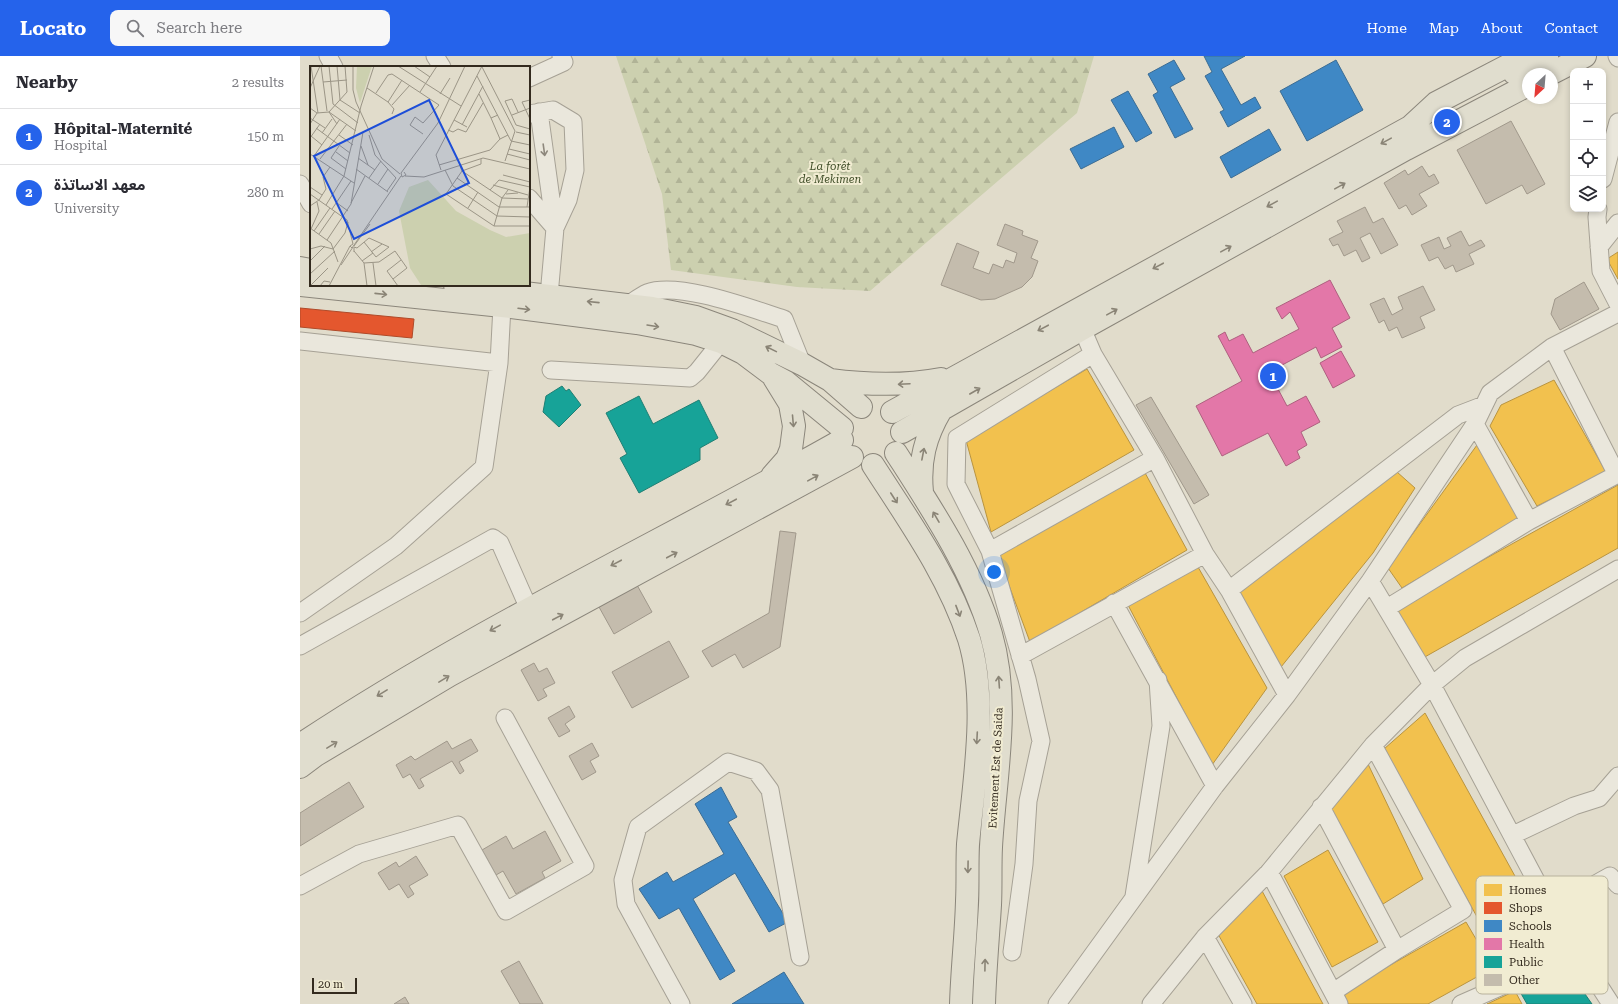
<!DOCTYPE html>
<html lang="en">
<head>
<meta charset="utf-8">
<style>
	:root { --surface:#fff; --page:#f7f7f7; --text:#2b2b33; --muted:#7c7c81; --line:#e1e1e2; --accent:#2563eb }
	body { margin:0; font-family:"Roboto Serif","Noto Sans Arabic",serif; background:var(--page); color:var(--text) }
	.controls { position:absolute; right:12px; top:12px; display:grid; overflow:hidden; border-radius:8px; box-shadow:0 2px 6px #0003 }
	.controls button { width:36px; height:36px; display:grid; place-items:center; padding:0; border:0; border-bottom:1px solid var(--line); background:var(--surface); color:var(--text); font:20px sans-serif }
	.compass { position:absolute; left:1222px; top:12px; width:36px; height:36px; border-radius:50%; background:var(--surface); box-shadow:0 2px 6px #0003; rotate:206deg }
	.scale { position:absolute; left:12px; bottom:10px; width:45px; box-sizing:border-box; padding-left:4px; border:2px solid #332a1e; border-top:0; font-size:11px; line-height:14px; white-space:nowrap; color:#332a1e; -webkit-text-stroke:3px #f1ecd2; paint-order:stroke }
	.you { position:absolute; left:694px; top:516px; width:14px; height:14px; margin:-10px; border:3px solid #fff; border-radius:50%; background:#1a73e8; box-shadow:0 0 0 6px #1a73e833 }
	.badge { display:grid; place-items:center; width:26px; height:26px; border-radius:50%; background:var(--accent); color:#fff; font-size:13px; font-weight:700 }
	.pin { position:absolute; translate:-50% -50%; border:2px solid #fff; box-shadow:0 1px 4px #0006 }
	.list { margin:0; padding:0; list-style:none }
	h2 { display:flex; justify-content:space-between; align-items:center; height:52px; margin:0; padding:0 16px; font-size:17px }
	h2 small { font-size:13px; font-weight:400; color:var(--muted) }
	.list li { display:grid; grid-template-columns:26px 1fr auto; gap:12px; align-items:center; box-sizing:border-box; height:56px; padding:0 16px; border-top:1px solid var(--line) }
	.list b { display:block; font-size:15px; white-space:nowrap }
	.list p { margin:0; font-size:13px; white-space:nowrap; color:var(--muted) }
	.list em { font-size:13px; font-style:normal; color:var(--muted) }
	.icon { flex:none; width:22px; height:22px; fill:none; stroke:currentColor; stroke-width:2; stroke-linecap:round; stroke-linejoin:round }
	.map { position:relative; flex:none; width:1318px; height:948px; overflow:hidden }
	header { display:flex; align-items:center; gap:24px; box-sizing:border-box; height:56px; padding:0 20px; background:var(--accent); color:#fff }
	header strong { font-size:19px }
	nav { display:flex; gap:22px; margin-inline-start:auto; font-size:14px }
	.search { width:280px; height:36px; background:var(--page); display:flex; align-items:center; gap:10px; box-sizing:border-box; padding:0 14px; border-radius:8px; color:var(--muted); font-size:15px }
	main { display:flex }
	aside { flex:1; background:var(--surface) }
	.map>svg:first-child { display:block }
</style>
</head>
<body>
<header>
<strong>Locato</strong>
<div class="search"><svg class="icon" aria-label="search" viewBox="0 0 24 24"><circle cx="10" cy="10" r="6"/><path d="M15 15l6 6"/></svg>Search here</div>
<nav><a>Home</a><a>Map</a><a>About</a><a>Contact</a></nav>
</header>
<main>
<aside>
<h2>Nearby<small>2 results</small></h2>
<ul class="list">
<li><span class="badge">1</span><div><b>Hôpital-Maternité</b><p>Hospital</p></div><em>150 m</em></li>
<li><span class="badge">2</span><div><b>معهد الاساتذة</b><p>University</p></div><em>280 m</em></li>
</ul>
</aside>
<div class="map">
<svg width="1318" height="948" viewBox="0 0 1318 948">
	<defs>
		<pattern id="forest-firs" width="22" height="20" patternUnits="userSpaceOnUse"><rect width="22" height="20" fill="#ccd0af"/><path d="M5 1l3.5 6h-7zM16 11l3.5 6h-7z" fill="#b0b396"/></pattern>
	</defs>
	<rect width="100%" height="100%" fill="#e1dccb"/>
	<path fill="url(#forest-firs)" d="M316 0H794L777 57 570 235 497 231 371 214 362 138Z"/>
	<path fill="#f2c14e" stroke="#b99440" d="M1318 196V223L1307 203Z
		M787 313 834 394 691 476 666 384Z
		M1254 324 1306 416 1237 450 1190 370 1201 349Z
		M1177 389 1219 463 1102 532 1088 512Z
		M844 415 887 494 730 586 697 497Z
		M1097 416 1115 432 1073 497 981 611 936 537Z
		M1318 429V492L1123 602 1095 553Z
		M898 511 967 632 912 709 828 549Z
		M1125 657 1253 889 1207 915 1084 693Z
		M1068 708 1123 823 1083 848 1030 754Z
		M1028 794 1078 886 1032 911 984 820Z
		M961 833 1023 948H957L918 878Z
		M1166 866 1193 912 1128 948H1048L1043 936Z
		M1215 935 1222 948H1187Z"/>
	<path fill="#e4572e" stroke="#af4a29" d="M0 252 114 263 112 282 0 271Z"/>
	<path fill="#3f88c5" stroke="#3b6c93" d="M904 0H945L921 13 941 49 955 41 961 52 928 71 920 56 924 54 905 20 912 16Z
		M874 4 885 23 870 31 893 73 875 82 853 39 858 36 848 18Z
		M1036 4 1063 54 1007 85 980 35Z
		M828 35 852 77 836 86 811 44Z
		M814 71 824 91 781 113 770 93Z
		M969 73 981 94 931 122 920 101Z
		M421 731 437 761 428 766 488 866 469 876 435 817 393 843 435 915 420 924 379 852 359 863 339 833 367 816 373 826 424 798 395 748Z
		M484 916 504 948H432Z"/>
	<path fill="#e377a8" stroke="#ae607f" d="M1030 224 1050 262 1032 272 1042 291 1021 302 1016 291 969 316 987 350 1006 340 1020 366 1001 376 1007 389 997 395 1000 402 986 410 968 377 922 400 896 350 942 325 918 280 925 276 929 285 943 278 953 297 999 273 990 256 982 263 976 252Z
		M1041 295 1055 320 1033 332 1020 307Z"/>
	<path fill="#17a398" stroke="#1f7f73" d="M262 330 266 335 269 333 281 349 259 371 243 356 246 340Z
		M339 340 353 368 399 344 418 382 400 392V404L339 437 320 402 327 398 306 357Z
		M1264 908 1292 948H1227L1219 934Z"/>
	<path fill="#c4bcad" stroke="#a0988b" d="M1211 65 1245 128 1227 138 1222 129 1186 148 1157 94Z
		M1122 110 1129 121 1134 118 1139 127 1119 138 1127 150 1112 159 1106 149 1099 153 1084 127 1105 114 1108 119Z
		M1065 151 1073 167 1083 162 1098 189 1081 198 1070 177 1060 182 1070 202 1062 206 1056 194 1044 200 1038 188 1033 190 1029 183 1043 176 1037 165Z
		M705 168 723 175 722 179 738 185 731 202 738 205 732 221 722 231 695 243 681 244 641 229 657 187 679 196 673 212 689 218 693 208 703 212 706 204 714 207 717 197 697 189Z
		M1161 175 1169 190 1181 184 1185 190 1169 198 1174 208 1156 216 1153 209 1145 213 1138 201 1129 205 1121 189 1139 181 1144 193 1151 190 1147 182Z
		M1284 226 1299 253 1260 274 1251 258 1255 243Z
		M1123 230 1135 254 1120 261 1125 272 1102 282 1097 271 1089 275 1084 264 1079 267 1070 248 1084 242 1092 259 1103 253 1098 241Z
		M851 341 909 439 894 448 836 349Z
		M480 475 496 477 480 591 443 612 435 598 412 611 402 595 469 557Z
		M337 529 352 556 314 578 299 551Z
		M369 585 389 621 332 652 312 616Z
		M234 607 239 616 247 612 255 627 243 633 247 640 238 645 221 614Z
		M269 650 275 661 265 668 270 675 259 681 248 662Z
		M171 683 178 695 159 706 164 715 160 718 152 705 120 723 124 730 119 733 110 718 103 722 96 709 111 700 115 704 147 685 152 693Z
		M292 687 299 700 290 705 296 716 282 724 269 700Z
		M49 726 64 751 0 790V757Z
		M245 775 261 805 242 816 245 822 216 838 203 815 196 819 182 794 206 780 213 793Z
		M116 800 128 819 109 830 114 838 108 842 99 828 89 834 78 817 96 806 99 811Z
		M219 905 243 948H220L201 915Z
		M105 941 109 948H94Z"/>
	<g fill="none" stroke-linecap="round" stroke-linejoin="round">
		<defs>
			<path id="minor" d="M28 0 34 11
				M135 0 142 11
				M1317 0 1318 2
				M229 22 264 6 261 0
				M239 56 255 172 248 251
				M229 58 253 54 273 66 275 114 268 144 255 172
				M1303 123 1318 66
				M0 128 11 148
				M229 142 255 172
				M1298 153 1297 161 1301 215 1318 248
				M1299 191 1318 167
				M326 250C333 246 340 240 347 237 379 225 452 253 484 263L502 308
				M778 263 793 298 855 402 905 498 929 534 987 639
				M0 285 199 307
				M1252 291 1317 419
				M251 314 390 322 397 316 421 286
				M1175 368 1229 465
				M690 495 855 402
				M1070 525 1132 629 1258 866 1311 948
				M929 534 1158 359 1184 349
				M814 547 915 730
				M1087 552 1229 465 1318 418
				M0 557 96 490 184 411 199 307 202 250
				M0 590 193 482 200 487 229 553
				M720 600 905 498
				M1021 751 1097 894
				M1213 779 1274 750 1299 742 1318 720
				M969 816 1039 948
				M0 830 59 798 158 769 206 855 285 810 205 662
				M834 840 861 670 858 624
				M1251 853 1310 820 1318 829
				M905 881 943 948
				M712 896 724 808 728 745 741 685 727 623 690 495 656 428 657 382 793 298
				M1033 936 1097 894 1163 854 1073 689
				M381 948 326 848 323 824 338 771 428 706 456 715 470 734 500 901
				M757 948 915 730 987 639 1070 525 1175 368 1190 337 1252 291 1318 257
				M851 948 905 881 969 816 1073 689 1132 629 1165 602 1318 513
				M1161 948 1277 897"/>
			<path id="major" d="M1214 17 1247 0
				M1250 18 1285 0
				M0 212 11 214
				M0 229 202 250 337 267 396 278 421 286 443 297 471 318 486 326 542 372
				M155 229 352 252 396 261 432 274 502 308 530 324 561 351
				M530 324C568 329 604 330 641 323
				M592 356 1110 71 1136 47 1226 0
				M602 376 782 273 1106 93 1228 29
				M596 397C632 453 672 513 691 578 711 647 695 721 691 791 690 810 691 830 690 849 688 882 685 915 684 948
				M573 409C609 465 648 519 669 583 688 645 674 725 668 788 667 807 668 826 667 845 666 880 662 914 661 948
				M472 420 487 403 491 393 494 370 490 348 474 322
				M622 436C619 405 625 381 641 354
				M0 689C173 574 362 486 542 384
				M0 711 16 699 150 619 552 401"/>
		</defs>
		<use href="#minor" stroke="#a6a195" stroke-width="19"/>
		<use href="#major" stroke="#8b867b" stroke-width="24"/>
		<use href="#minor" stroke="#eae7dc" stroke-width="17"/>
		<use href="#major" stroke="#e0ddce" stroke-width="22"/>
	</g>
	<defs><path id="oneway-shaft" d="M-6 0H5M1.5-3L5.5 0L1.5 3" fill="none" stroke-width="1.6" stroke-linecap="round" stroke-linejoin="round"/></defs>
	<g stroke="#8a8476">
		<use href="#oneway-shaft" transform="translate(1086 85) rotate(151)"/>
		<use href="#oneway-shaft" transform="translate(1040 130) rotate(-29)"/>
		<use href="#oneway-shaft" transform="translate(972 148) rotate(151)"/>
		<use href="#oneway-shaft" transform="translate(926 193) rotate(-29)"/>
		<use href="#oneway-shaft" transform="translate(858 210) rotate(152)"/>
		<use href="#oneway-shaft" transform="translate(81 238) rotate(6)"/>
		<use href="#oneway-shaft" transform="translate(293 246) rotate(-174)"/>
		<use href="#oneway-shaft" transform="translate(224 253) rotate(7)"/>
		<use href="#oneway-shaft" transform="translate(812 256) rotate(-29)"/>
		<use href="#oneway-shaft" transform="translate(353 270) rotate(9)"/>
		<use href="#oneway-shaft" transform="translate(743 272) rotate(152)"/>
		<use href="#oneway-shaft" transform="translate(471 293) rotate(-154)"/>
		<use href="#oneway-shaft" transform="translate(604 328) rotate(177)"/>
		<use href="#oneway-shaft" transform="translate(675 335) rotate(-30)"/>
		<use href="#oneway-shaft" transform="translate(493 365) rotate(85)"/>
		<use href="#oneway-shaft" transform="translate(623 398) rotate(-79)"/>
		<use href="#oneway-shaft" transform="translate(513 422) rotate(-29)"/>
		<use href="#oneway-shaft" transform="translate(594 442) rotate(57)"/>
		<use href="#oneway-shaft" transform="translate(431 446) rotate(152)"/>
		<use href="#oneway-shaft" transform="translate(636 461) rotate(-120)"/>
		<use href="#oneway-shaft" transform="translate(372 499) rotate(-28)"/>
		<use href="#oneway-shaft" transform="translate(316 507) rotate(152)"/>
		<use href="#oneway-shaft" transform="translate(658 555) rotate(69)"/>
		<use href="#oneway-shaft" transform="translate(258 561) rotate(-28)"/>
		<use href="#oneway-shaft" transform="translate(195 572) rotate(151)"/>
		<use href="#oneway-shaft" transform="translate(144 623) rotate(-31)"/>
		<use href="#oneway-shaft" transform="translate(699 626) rotate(-94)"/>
		<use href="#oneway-shaft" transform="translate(82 637) rotate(149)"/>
		<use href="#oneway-shaft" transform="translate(677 682) rotate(93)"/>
		<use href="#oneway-shaft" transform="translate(32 689) rotate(-31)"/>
		<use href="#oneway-shaft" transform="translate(668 811) rotate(91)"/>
		<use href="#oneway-shaft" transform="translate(685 909) rotate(-89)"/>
	</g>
	<use stroke="#8e887d" href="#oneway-shaft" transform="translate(244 94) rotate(82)"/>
	<g text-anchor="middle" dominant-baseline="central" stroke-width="4" stroke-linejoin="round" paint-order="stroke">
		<g font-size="11" font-style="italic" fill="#3f4d27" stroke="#f1ecd2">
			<text x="530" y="110">La forêt<tspan x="530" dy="13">de Mekimen</tspan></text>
		</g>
		<g font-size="11" fill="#332a1e" stroke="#f1ecd2">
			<text transform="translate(696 712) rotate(-87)">Evitement Est de Saida</text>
		</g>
	</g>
	<g transform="translate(10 10)">
		<rect width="220" height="220" fill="#e1dccb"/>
		<path d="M118 114 146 145 180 164 196 171 220 167V220L111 219 100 202 89 145 99 121Z" fill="#ccd0af"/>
		<path d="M47 0H62L50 37 46 22Z" fill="#ccd0af"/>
		<path fill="none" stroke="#9b9586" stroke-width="1" d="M1 0 8 47M11 0 17 45M19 0 23 38 48 57M27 0 30 34 50 47M43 0V24L46 36 72 93 90 108M88 0 151 40M104 0 120 11M172 1 205 65 195 95M167 10 201 75 220 79M13 16 37 14M0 22 10 0M57 22 78 36 92 14M110 26 127 0M66 27 78 9 82 8 129 39 113 57 105 51 100 59 113 68M130 28 140 12M169 28 181 52 188 49M220 34 212 36 220 53M78 36 84 43 82 48M82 39 100 19M0 42 7 47 19 46 46 65M208 46 202 33 195 35 206 59 220 63M202 49 220 42M0 52 15 62M181 52 190 73M144 54 157 61M0 58 7 47M27 58 19 46 37 26 35 0M152 59 173 20M6 62 40 87M138 64 143 66 148 63 156 66 173 37M206 66 220 69M12 67 22 53M29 69 43 79M59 69 65 89 86 112 77 125M1 70 12 79M0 72 10 58M29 80 21 92 36 103M51 80 58 99M199 83 220 88M26 86 38 95M0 88 44 117M197 88 220 94M4 90 30 53M48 92 65 104M10 93 37 58M171 93V98L152 105 136 128 184 160H220M129 99 180 84 190 73 198 69M150 100 152 105 192 132 184 160M46 103 78 126M131 104 126 89 172 0M135 104 143 120 187 150 220 151M94 106 96 109 92 111 91 107 128 57 155 0M193 109 220 116M95 110 114 111 173 92 220 103M59 112 71 95M147 112 189 141H220M68 118 78 103M183 119 218 129M0 121 12 129M180 124 189 114 220 121 217 141M198 124 192 132 218 133M0 128 37 154 43 178M196 128 208 127M27 137 38 145M41 137 55 110M16 139 34 110 51 40 64 0M0 140 9 134 16 123 13 111 20 101M158 142 168 126M22 143 41 115M0 162 21 177 28 196M1 163 9 145 7 136M4 165 20 142M9 168 25 145M17 174 41 138 53 66M54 176 66 191 79 181M43 178 40 180 42 182 91 110M44 180 60 158M0 183 11 180 23 183 35 167 38 156M44 185 54 197 57 220M44 186V181L47 182 59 172 79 181M61 186 72 178M0 195 15 180M52 195 63 187M54 197 69 196 85 185 97 202 83 213M63 197 66 220M31 199 43 181M0 208 25 185M0 220 18 202M10 220 14 215 20 216M19 220 40 180M88 220 77 205 91 194"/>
		<path fill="#1d4ed8" fill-opacity="0.15" stroke="#1d4ed8" stroke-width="2" d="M119 34 159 117 44 173 4 90Z"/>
		<rect width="220" height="220" fill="none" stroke="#332a1e" stroke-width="2"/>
	</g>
	<rect x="1176" y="820" width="132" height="118" rx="6" fill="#f1ecd2" stroke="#b8b29c" stroke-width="1"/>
	<rect x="1184" y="828" width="18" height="12" fill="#f2c14e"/>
	<rect x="1184" y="846" width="18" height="12" fill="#e4572e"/>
	<rect x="1184" y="864" width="18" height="12" fill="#3f88c5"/>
	<rect x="1184" y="882" width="18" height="12" fill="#e377a8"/>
	<rect x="1184" y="900" width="18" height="12" fill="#17a398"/>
	<rect x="1184" y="918" width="18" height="12" fill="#c4bcad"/>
	<g font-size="11" fill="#332a1e">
		<text x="1209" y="838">Homes</text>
		<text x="1209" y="856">Shops</text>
		<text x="1209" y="874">Schools</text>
		<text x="1209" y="892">Health</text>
		<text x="1209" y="910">Public</text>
		<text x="1209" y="928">Other</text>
	</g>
</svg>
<div class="controls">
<button>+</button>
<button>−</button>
<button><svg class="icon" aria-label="locate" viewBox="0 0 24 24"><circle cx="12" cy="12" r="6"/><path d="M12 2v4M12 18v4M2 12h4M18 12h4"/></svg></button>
<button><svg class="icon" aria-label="layers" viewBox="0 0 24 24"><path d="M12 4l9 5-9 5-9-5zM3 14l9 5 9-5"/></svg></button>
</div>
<svg class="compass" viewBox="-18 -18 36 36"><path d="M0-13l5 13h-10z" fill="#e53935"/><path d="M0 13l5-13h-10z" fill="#7c7c81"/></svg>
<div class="scale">20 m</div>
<div class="you"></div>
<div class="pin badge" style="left:973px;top:320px">1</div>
<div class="pin badge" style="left:1147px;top:66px">2</div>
</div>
</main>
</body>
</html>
